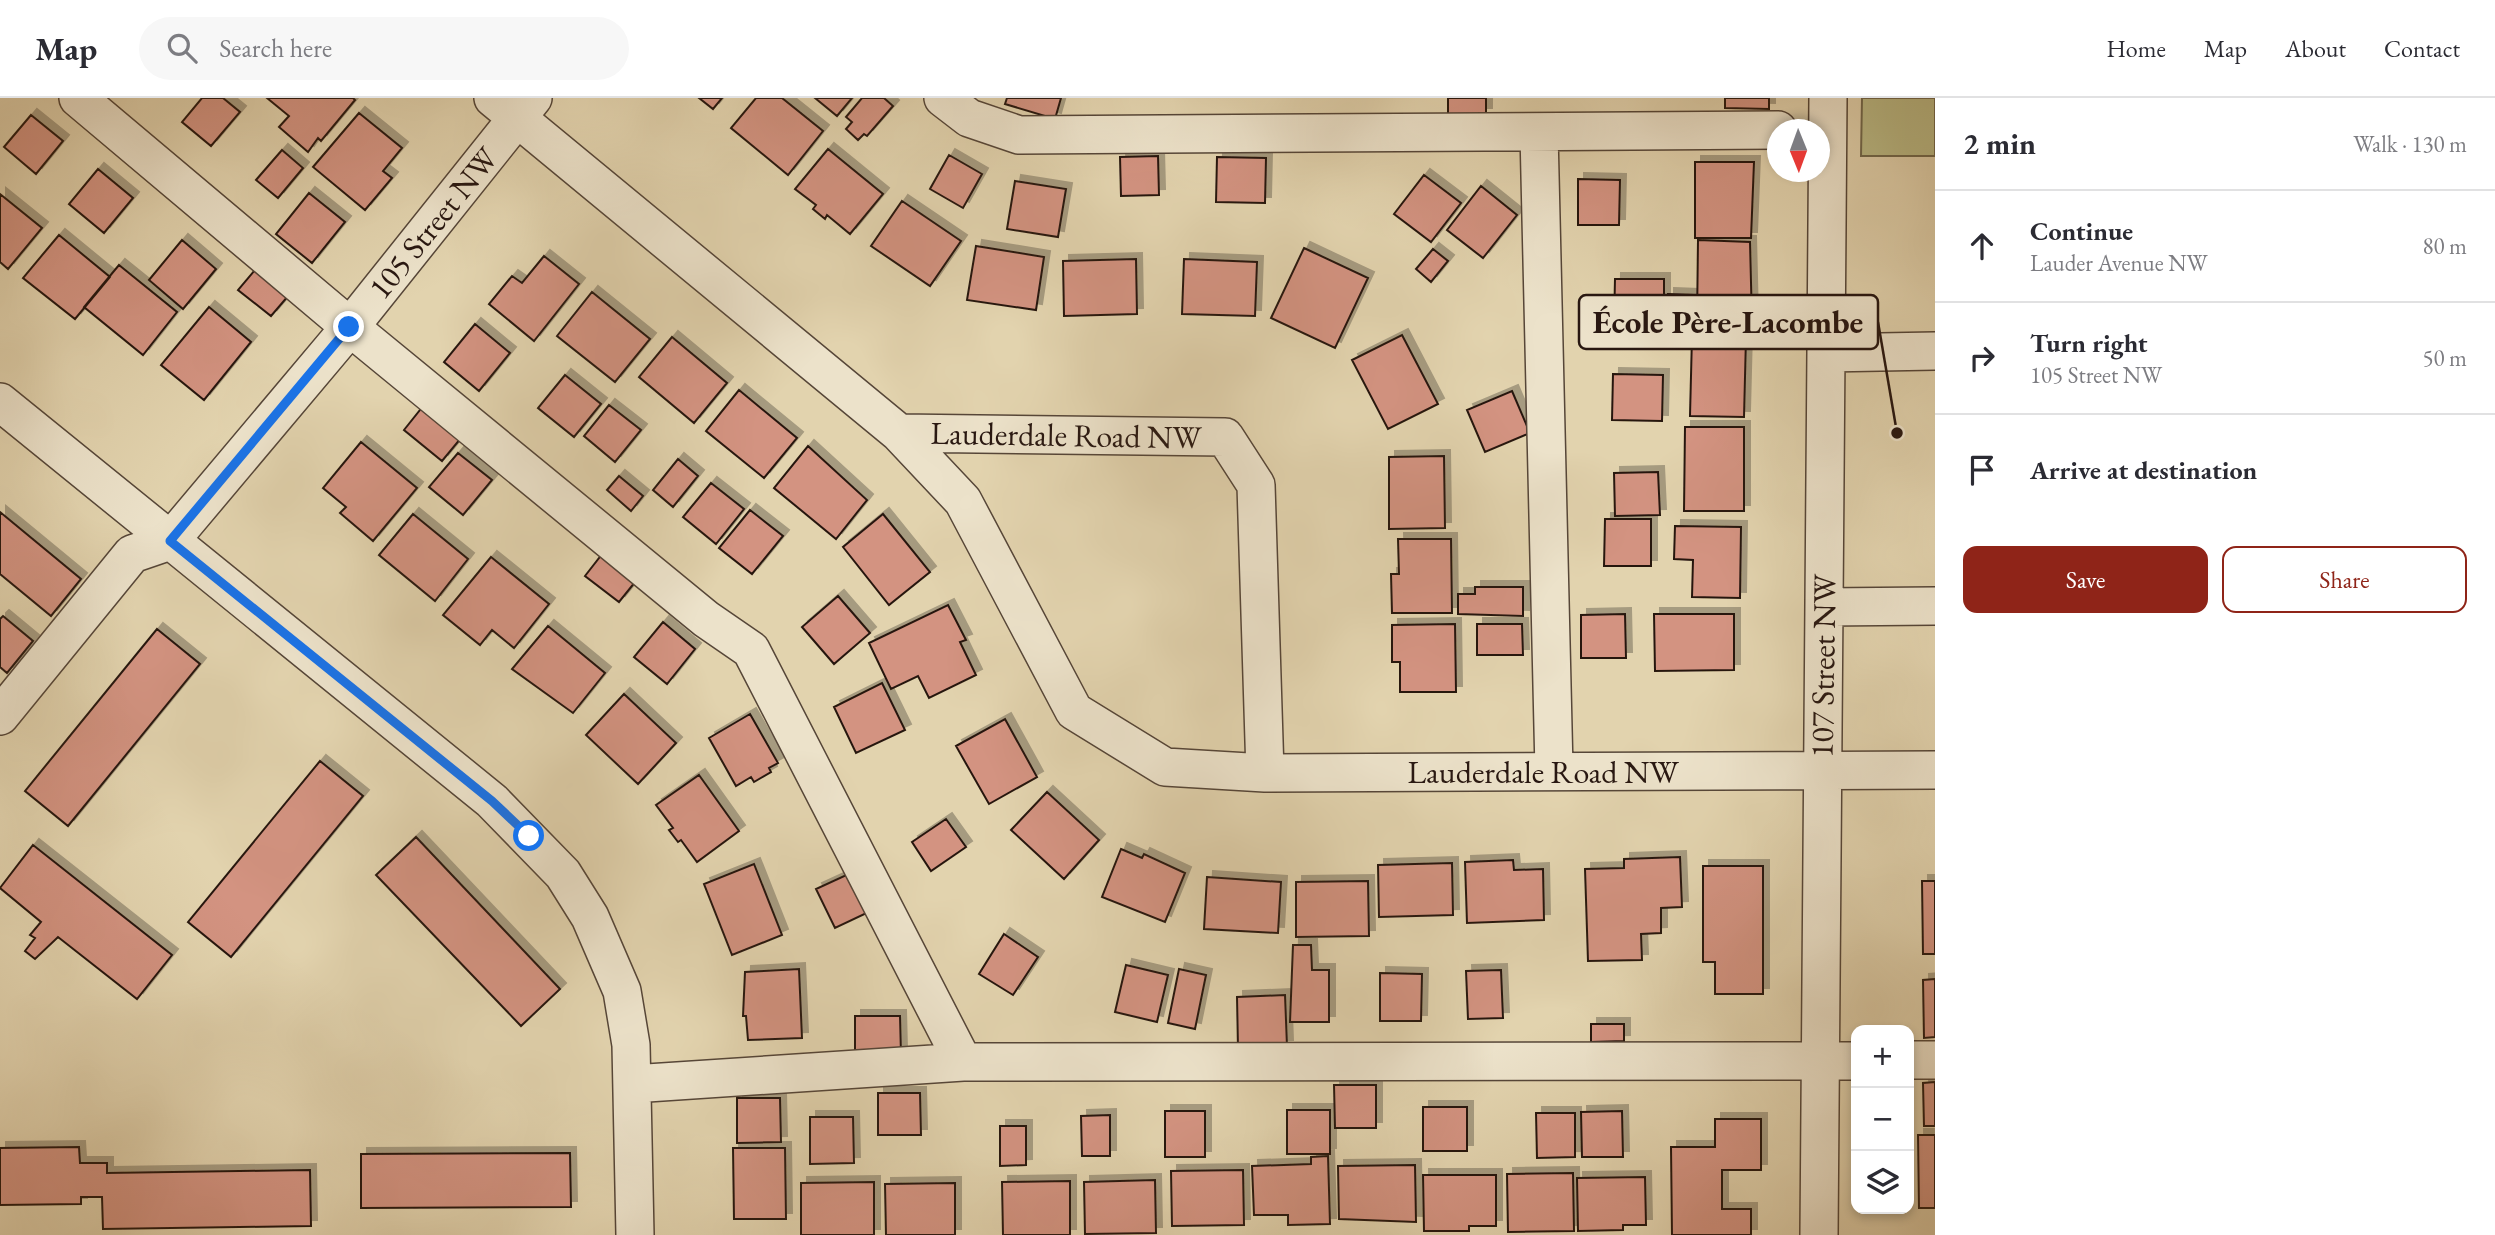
<!DOCTYPE html>
<html lang="en">
<head>
<meta charset="utf-8">
<style>
	:root { --surface:#fff; --page:#f7f7f7; --text:#2b2b33; --muted:#7c7c81; --line:#e1e1e2; --accent:#8f2418 }
	body { margin:0; font-family:"EB Garamond",serif; background:var(--page); color:var(--text) }
	.controls { position:absolute; right:21px; bottom:21px; display:grid; overflow:hidden; border-radius:14px; box-shadow:0 4px 10px #0003 }
	.controls button { width:63px; height:63px; display:grid; place-items:center; padding:0; border:0; border-bottom:2px solid var(--line); background:var(--surface); color:var(--text); font:35px sans-serif }
	.compass { position:absolute; left:1767px; top:21px; width:63px; height:63px; border-radius:50%; background:var(--surface); box-shadow:0 4px 10px #0003; rotate:179deg }
	.stop { position:absolute; width:21px; height:21px; margin:-16px; border:5px solid #1a73e8; border-radius:50%; background:#fff }
	.stop.end { background:#1a73e8; border-color:#fff; box-shadow:0 2px 7px #0008 }
	.list { margin:0; padding:0; list-style:none }
	h2 { display:flex; justify-content:space-between; align-items:center; height:91px; margin:0; padding:0 28px; font-size:30px }
	h2 small { font-size:23px; font-weight:400; color:var(--muted) }
	.list li { display:grid; grid-template-columns:46px 1fr auto; gap:21px; align-items:center; box-sizing:border-box; height:112px; padding:0 28px; border-top:2px solid var(--line) }
	.list b { display:block; font-size:26px; white-space:nowrap }
	.list p { margin:0; font-size:23px; white-space:nowrap; color:var(--muted) }
	.list em { font-size:23px; font-style:normal; color:var(--muted) }
	.actions { display:flex; gap:14px; padding:21px 28px }
	.actions a { flex:1; padding:16px 0; border:2px solid var(--accent); border-radius:14px; text-align:center; font-size:24px; color:var(--accent) }
	.actions .main { background:var(--accent); color:#fff }
	.icon { flex:none; width:38px; height:38px; fill:none; stroke:currentColor; stroke-width:2; stroke-linecap:round; stroke-linejoin:round }
	.map { position:relative; flex:none; width:1935px; height:1137px; overflow:hidden }
	header { display:flex; align-items:center; gap:42px; box-sizing:border-box; height:98px; padding:0 35px; background:var(--surface); border-bottom:2px solid var(--line) }
	header strong { font-size:33px }
	nav { display:flex; gap:38px; margin-inline-start:auto; font-size:24px }
	.search { width:490px; height:63px; background:var(--page); display:flex; align-items:center; gap:18px; box-sizing:border-box; padding:0 24px; border-radius:38px; color:var(--muted); font-size:26px }
	main { display:flex }
	aside { flex:1; background:var(--surface) }
	.map>svg:first-child { display:block }
</style>
</head>
<body>
<header>
<strong>Map</strong>
<div class="search"><svg class="icon" aria-label="search" viewBox="0 0 24 24"><circle cx="10" cy="10" r="6"/><path d="M15 15l6 6"/></svg>Search here</div>
<nav><a>Home</a><a>Map</a><a>About</a><a>Contact</a></nav>
</header>
<main>
<div class="map">
<svg width="1935" height="1137" viewBox="0 0 1935 1137">
	<defs>
		<filter id="shadow"><feDropShadow dx="6" dy="-6" stdDeviation="0" flood-color="#0004"/></filter>
	</defs>
	<rect width="100%" height="100%" fill="#e2d3ae"/>
	<filter id="stains"><feTurbulence type="fractalNoise" baseFrequency=".00286" numOctaves="4"/><feColorMatrix values="0 0 0 0 .2 0 0 0 0 .09 0 0 0 0 .02 0 0 0 .5 -.17"/></filter>
	<radialGradient id="worn" r=".72"><stop offset=".6" stop-color="#630" stop-opacity="0"/><stop offset="1" stop-color="#630" stop-opacity=".3"/></radialGradient>
	<path fill="#baba86" stroke="#71684c" stroke-width="2" d="M1862 0H1935V58H1861Z"/>
	<path fill="#d39381" stroke="#281711" stroke-width="2" filter="url(#shadow)" d="M202 0H223L240 14 211 48 182 24Z
		M267 0H353L355 2 321 43 318 40 308 54 279 29 289 18Z
		M699 0H722L713 11Z
		M756 0H782L823 33 788 77 731 30Z
		M815 0H852L837 18Z
		M862 0H884L893 8 867 38 864 36 858 42 846 31 852 24 846 19Z
		M1007 0H1061L1055 21 1005 6Z
		M1448 0H1486V16H1448Z
		M1725 0H1769V11L1725 10Z
		M359 15 402 50 383 73 392 80 365 112 313 69Z
		M31 17 63 43 36 76 4 49Z
		M828 51 883 96 850 136 827 117 825 121 813 111 816 107 795 91Z
		M282 52 303 70 278 100 256 82Z
		M949 57 982 76 963 110 930 91Z
		M1158 58 1159 97 1121 98 1120 59Z
		M1217 59 1266 60 1265 105 1216 104Z
		M1695 64H1754L1751 140H1695Z
		M98 71 133 100 104 135 69 106Z
		M1424 77 1461 105 1431 144 1394 116Z
		M1578 81 1620 82 1619 127H1578Z
		M1015 83 1066 91 1058 139 1007 131Z
		M1481 88 1517 117 1483 160 1447 132Z
		M309 95 345 124 312 165 276 136Z
		M0 96 42 130 8 171 0 164Z
		M902 103 961 143 930 188 871 148Z
		M59 137 110 179 75 221 23 180Z
		M182 142 216 171 183 211 149 182Z
		M1698 142 1750 144 1752 225 1697 224Z
		M976 148 1044 159 1036 212 967 202Z
		M1304 150 1368 180 1335 250 1271 220Z
		M1433 151 1448 163 1431 184 1416 171Z
		M544 158 579 186 534 243 489 206 512 178 522 185Z
		M1136 161 1137 216 1064 218 1063 163Z
		M1184 161 1257 164 1255 218 1182 216Z
		M260 166 295 190 271 218 238 192Z
		M119 167 177 214 143 257 84 209Z
		M1615 181H1664V227H1614Z
		M592 194 650 241 615 284 557 238Z
		M1668 196 1693 197V227H1668Z
		M209 209 251 244 204 302 161 267Z
		M475 226 510 255 479 293 444 264Z
		M1402 237 1438 306 1388 331 1352 262Z
		M1692 238 1746 239 1744 319 1690 318Z
		M672 239 727 285 694 325 639 279Z
		M1613 276 1663 277 1662 323 1612 322Z
		M565 277 601 306 574 339 538 310Z
		M739 292 797 340 764 380 706 333Z
		M1512 293 1530 335 1485 354 1467 312Z
		M432 297 471 328 442 363 404 332Z
		M609 307 641 332 615 364 584 338Z
		M1685 329H1744V413H1684Z
		M361 344 417 390 373 443 340 415 346 409 323 390Z
		M808 348 867 402 836 441 774 390Z
		M458 355 492 382 463 417 429 389Z
		M1444 358 1445 430 1389 431V359Z
		M678 361 698 378 673 409 653 392Z
		M1658 374 1660 417 1615 418 1614 375Z
		M619 378 643 398 631 413 607 392Z
		M711 385 744 411 716 446 683 419Z
		M750 412 783 438 752 476 719 450Z
		M0 414 81 481 51 518 0 476Z
		M413 416 468 461 435 503 379 457Z
		M883 416 930 474 889 507 843 449Z
		M1605 421H1651V468H1604Z
		M1675 428 1741 429 1740 500 1692 499 1693 462 1674 461Z
		M1398 441H1451L1452 515H1392L1391 476H1399Z
		M610 446 644 473 619 504 585 478Z
		M491 459 549 506 514 550 492 532 480 547 443 517Z
		M1475 489H1523V518L1458 516V496H1475Z
		M838 498 870 535 834 566 802 529Z
		M948 507 966 542 960 544 976 577 929 600 918 578 891 591 869 545Z
		M1625 516 1626 560H1581V517Z
		M1654 516H1734V572L1655 573Z
		M3 518 33 543 7 575 0 569V521Z
		M663 524 695 551 667 586 634 559Z
		M1455 526 1456 594H1400V564H1392V527Z
		M1477 526H1522L1523 557H1477Z
		M548 528 605 575 573 615 512 571Z
		M157 531 200 566 68 728 25 693Z
		M882 585 905 632 856 655 834 609Z
		M624 596 676 645 638 686 586 637Z
		M750 616 778 665 769 670 771 674 754 684 751 679 736 688 709 640Z
		M1005 621 1037 679 989 706 956 648Z
		M320 663 363 698 231 859 188 824Z
		M699 677 739 733 697 764 681 742 678 744 669 732 673 730 656 707Z
		M1047 694 1099 742 1064 781 1011 732Z
		M946 721 966 749 931 773 912 744Z
		M416 739 560 891 521 928 376 777Z
		M33 747 172 857 137 901 58 839 35 861 25 853 35 840 30 837 41 824 0 790Z
		M1121 751 1142 760 1144 756 1185 775 1165 824 1102 799Z
		M1680 759 1682 809 1661 810V835L1641 836 1642 862 1588 863 1585 771 1624 770V761Z
		M1513 762 1514 772 1543 771 1544 822 1467 825 1465 764Z
		M1452 765 1453 817 1379 819 1378 767Z
		M754 766 782 837 732 857 704 786Z
		M1703 768H1763V896H1715V864H1703Z
		M855 773 873 812 835 830 816 791Z
		M1207 779 1281 784 1278 835 1204 831Z
		M1368 783 1369 838 1296 839V784Z
		M1922 783H1935V856H1923Z
		M1004 836 1038 859 1013 897 979 876Z
		M1293 847H1311L1312 872H1329V924H1290Z
		M1126 867 1168 877 1157 924 1115 914Z
		M799 871 802 940 748 942 746 918H743L745 874Z
		M1179 871 1206 877 1195 931 1168 925Z
		M1501 872 1503 920 1468 921 1466 873Z
		M1380 875 1422 876 1421 923H1380Z
		M1935 881V939L1924 940 1923 882Z
		M1285 897 1287 948 1238 950 1237 899Z
		M855 918H900L901 957 855 958Z
		M1591 926H1624V943L1591 944Z
		M1935 984V1028H1924L1923 985Z
		M1334 987H1376V1030H1335Z
		M878 995H920L921 1037H878Z
		M737 1000H780L781 1044 737 1045Z
		M1423 1009H1467V1053H1423Z
		M1287 1012H1330V1056H1287Z
		M1165 1013H1205V1059H1165Z
		M1622 1013 1623 1059H1582L1581 1014Z
		M1536 1015H1575V1059L1537 1060Z
		M1110 1017V1058H1082L1081 1018Z
		M810 1019H853L854 1065 810 1066Z
		M1715 1021H1761V1072H1722V1111H1751V1137H1672L1671 1049H1715Z
		M1000 1028H1026V1067L1000 1068Z
		M1918 1037H1935V1110H1919Z
		M79 1049 80 1065H107V1075L310 1072 311 1128 103 1131 102 1099H81V1106L0 1107V1050Z
		M733 1050H785L786 1121H734Z
		M570 1055 571 1109 361 1110V1056Z
		M1328 1058 1330 1126 1288 1127V1117H1254L1252 1068 1311 1066V1059Z
		M1415 1067 1416 1124 1339 1121 1338 1068Z
		M1243 1072 1244 1127 1172 1128 1171 1073Z
		M1573 1075 1574 1133 1508 1134 1507 1076Z
		M1423 1077H1496V1128H1469V1133H1424Z
		M1645 1079 1646 1127H1623V1132L1578 1133 1577 1080Z
		M1155 1082 1156 1135 1085 1136 1084 1084Z
		M1070 1083V1137H1003L1002 1084Z
		M874 1084V1137H801V1085Z
		M955 1085V1137H886L885 1086Z"/>
	<g fill="none" stroke-linecap="round" stroke-linejoin="round">
		<defs>
			<path id="minor" d="M78 0 350 229 706 521 751 552 963 964
				M493 0 899 335 963 403 1074 613 1165 669 1265 675 1935 672
				M943 0 969 20 1019 37 1778 32
				M1539 35 1554 672
				M1826 255 1935 253
				M0 304 492 703 563 776 590 819 622 893 631 947 635 1137
				M899 335 1225 339 1256 387 1265 675
				M170 443 350 229 533 0
				M1824 509 1935 508
				M0 618 132 456 170 443
				M1909 962H1935
				M632 986 963 964 1856 963
				M1819 1137 1828 0"/>
		</defs>
		<use href="#minor" stroke="#564638" stroke-width="40"/>
		<use href="#minor" stroke="#ece2ca" stroke-width="37"/>
	</g>
	<g fill="none" stroke-linecap="round" stroke-linejoin="round">
		<path stroke="#1a73e8" stroke-width="9" d="M349 229 170 443 492 703 529 738"/>
	</g>
	<g text-anchor="middle" dominant-baseline="central" stroke-width="6" stroke-linejoin="round" paint-order="stroke">
		<g font-size="32" fill="#281711" stroke="#ece2ca">
			<text transform="translate(433 125) rotate(-51)">105 Street NW</text>
			<text transform="translate(1066 337) rotate(1)">Lauderdale Road NW</text>
			<text transform="translate(1823 568) rotate(-89)">107 Street NW</text>
			<text x="1543" y="674">Lauderdale Road NW</text>
		</g>
	</g>
	<path fill="none" stroke="#281711" stroke-width="2.5" d="M1897 335L1878 224"/>
	<circle fill="#281711" stroke="#ece2ca" stroke-width="2.5" cx="1897" cy="335" r="7"/>
	<rect fill="#ece2ca" stroke="#281711" stroke-width="2.5" x="1579" y="197" width="299" height="54" rx="7"/>
	<g font-size="33" text-anchor="middle" font-weight="bold" fill="#281711">
		<text x="1728" y="235">École Père-Lacombe</text>
	</g>
	<rect width="100%" height="100%" filter="url(#stains)"/>
	<rect width="100%" height="100%" fill="url(#worn)"/>
</svg>
<div class="controls">
<button>+</button>
<button>−</button>
<button><svg class="icon" aria-label="layers" viewBox="0 0 24 24"><path d="M12 4l9 5-9 5-9-5zM3 14l9 5 9-5"/></svg></button>
</div>
<svg class="compass" viewBox="-18 -18 36 36"><path d="M0-13l5 13h-10z" fill="#e53935"/><path d="M0 13l5-13h-10z" fill="#7c7c81"/></svg>
<div class="stop" style="left:529px;top:738px"></div>
<div class="stop end" style="left:349px;top:229px"></div>
</div>
<aside>
<h2>2 min<small>Walk · 130 m</small></h2>
<ul class="list">
<li><svg class="icon" aria-label="ahead" viewBox="0 0 24 24"><path d="M12 20V5M6 11l6-6 6 6"/></svg><div><b>Continue</b><p>Lauder Avenue NW</p></div><em>80 m</em></li>
<li><svg class="icon" aria-label="right" viewBox="0 0 24 24"><path d="M7 20v-9h11M14 6l5 5-5 5"/></svg><div><b>Turn right</b><p>105 Street NW</p></div><em>50 m</em></li>
<li><svg class="icon" aria-label="arrive" viewBox="0 0 24 24"><path d="M6 21V4h12l-3 4 3 4H6"/></svg><div><b>Arrive at destination</b></div></li>
</ul>
<div class="actions"><a class="main">Save</a><a>Share</a></div>
</aside>
</main>
</body>
</html>
